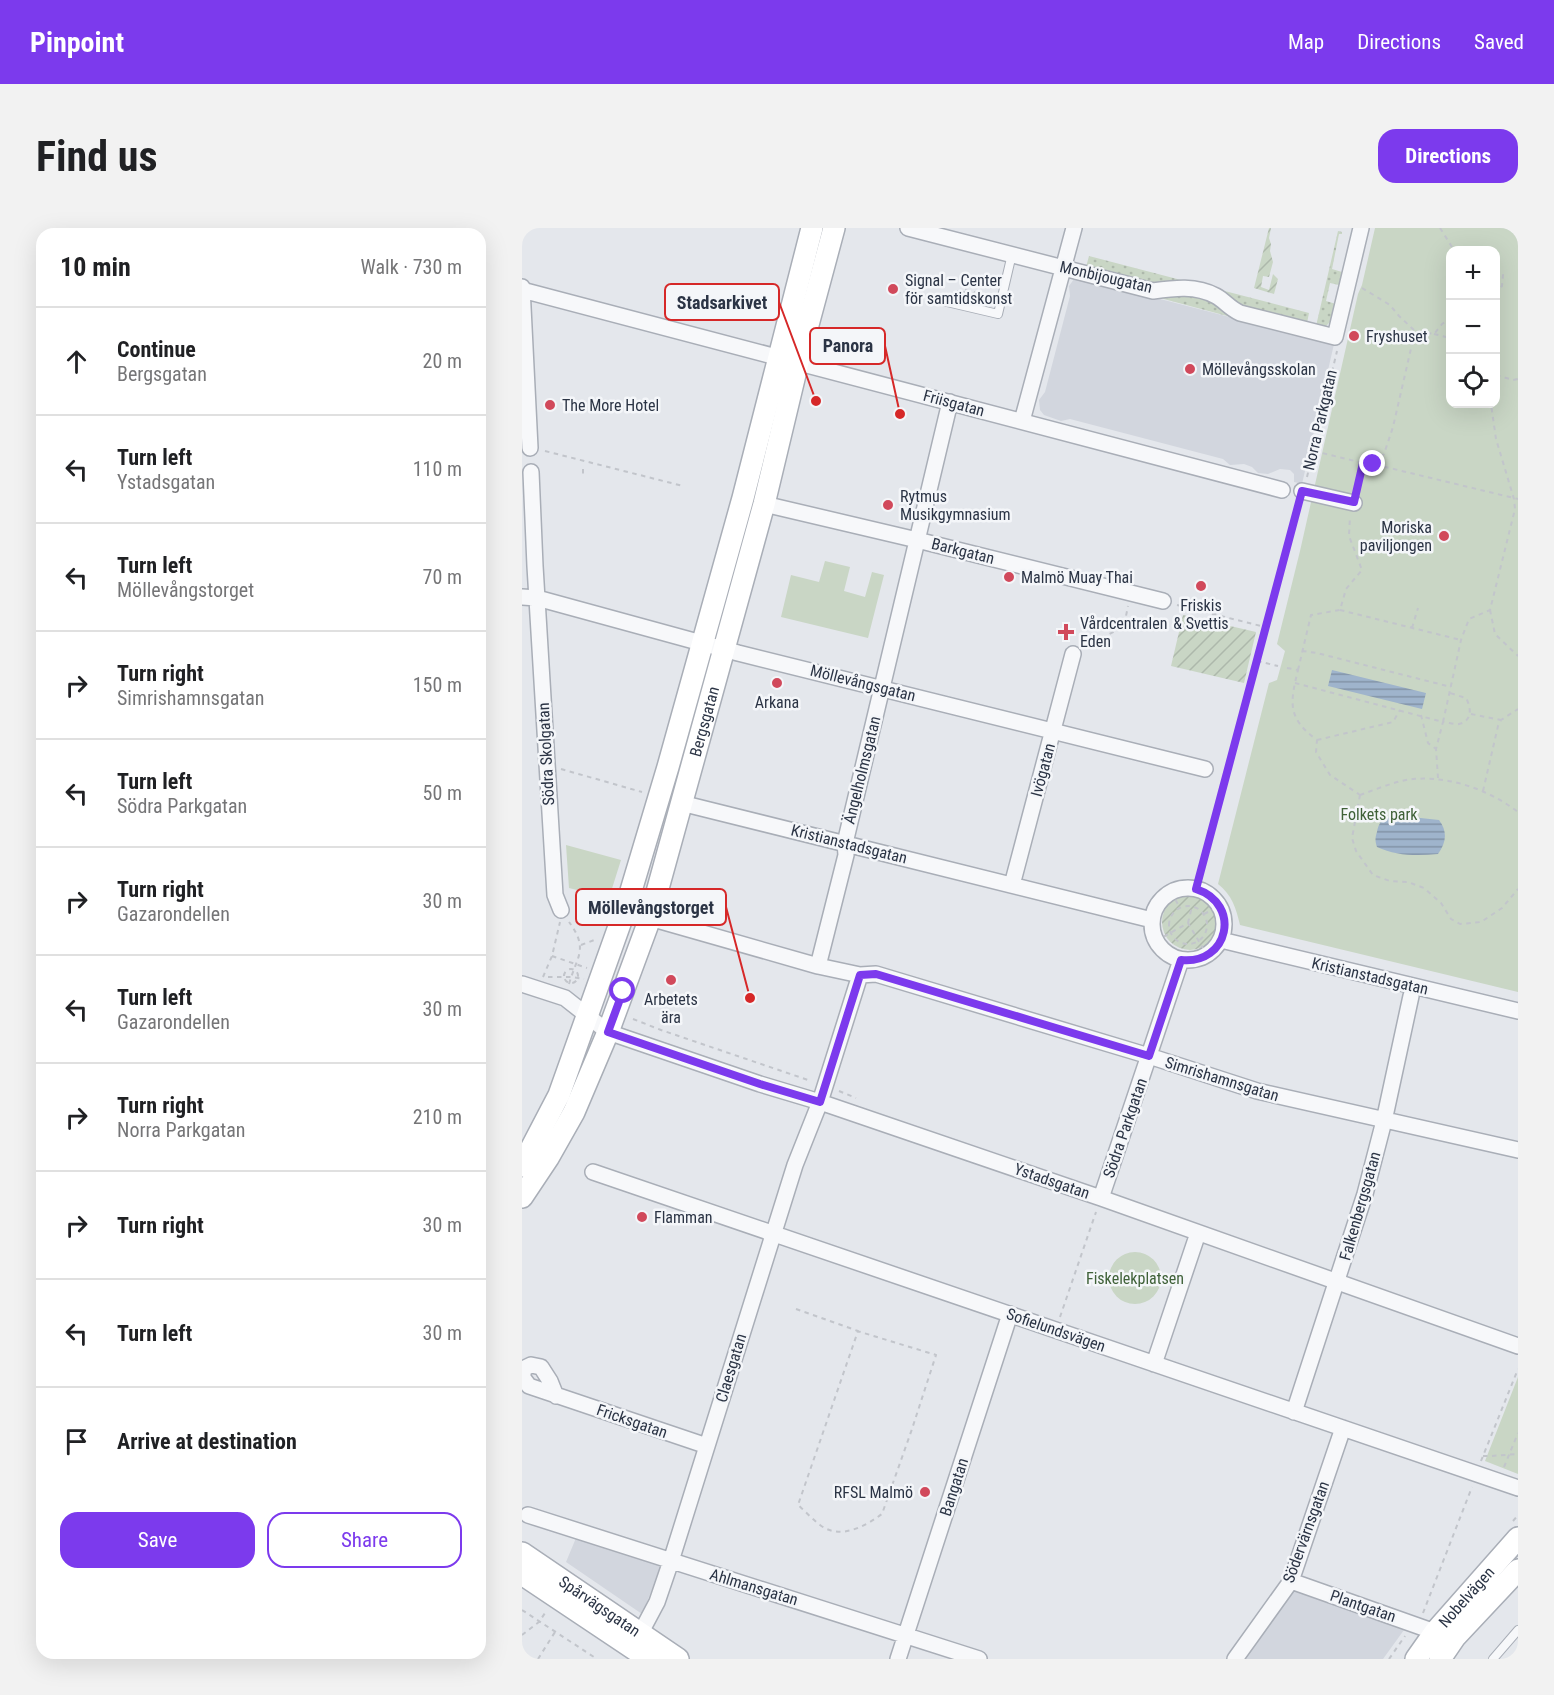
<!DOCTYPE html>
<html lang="en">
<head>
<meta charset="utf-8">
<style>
	:root { --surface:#fff; --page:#f2f2f2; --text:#202124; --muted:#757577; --line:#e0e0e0; --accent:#7c3aed }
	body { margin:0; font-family:"Roboto Condensed",sans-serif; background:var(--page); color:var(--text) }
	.controls { position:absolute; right:18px; top:18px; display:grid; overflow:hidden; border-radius:12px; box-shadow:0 6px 24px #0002 }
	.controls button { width:54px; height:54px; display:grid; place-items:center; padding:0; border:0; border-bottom:2px solid var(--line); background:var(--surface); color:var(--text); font:30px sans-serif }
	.stop { position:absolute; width:18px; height:18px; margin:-14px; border:4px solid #7c3aed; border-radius:50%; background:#fff }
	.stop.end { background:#7c3aed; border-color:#fff; box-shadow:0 2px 6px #0008 }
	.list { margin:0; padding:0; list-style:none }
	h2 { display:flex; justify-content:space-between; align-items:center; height:78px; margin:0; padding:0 24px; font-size:26px }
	h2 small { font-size:20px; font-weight:400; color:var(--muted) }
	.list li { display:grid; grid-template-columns:39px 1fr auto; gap:18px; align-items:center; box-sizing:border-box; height:108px; padding:0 24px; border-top:2px solid var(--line) }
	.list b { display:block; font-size:22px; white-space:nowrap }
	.list p { margin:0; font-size:20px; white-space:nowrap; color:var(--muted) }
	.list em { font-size:20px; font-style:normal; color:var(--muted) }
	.actions { display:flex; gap:12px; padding:18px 24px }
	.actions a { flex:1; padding:14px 0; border:2px solid var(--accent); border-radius:18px; text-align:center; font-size:21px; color:var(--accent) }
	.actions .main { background:var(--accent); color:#fff }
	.icon { flex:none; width:33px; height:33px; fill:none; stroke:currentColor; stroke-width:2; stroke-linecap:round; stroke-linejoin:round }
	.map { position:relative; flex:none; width:996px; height:1431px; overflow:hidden; border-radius:18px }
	header { display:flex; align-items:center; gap:36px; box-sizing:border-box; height:84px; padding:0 30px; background:var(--accent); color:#fff }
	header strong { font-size:28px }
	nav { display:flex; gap:33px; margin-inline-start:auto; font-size:21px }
	.intro { display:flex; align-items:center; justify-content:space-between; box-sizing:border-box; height:144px; padding:0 36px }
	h1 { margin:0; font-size:42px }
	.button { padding:15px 27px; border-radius:18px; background:var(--accent); color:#fff; font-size:21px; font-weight:700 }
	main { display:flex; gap:36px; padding:0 36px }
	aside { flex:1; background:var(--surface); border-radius:18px; box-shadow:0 6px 24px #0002 }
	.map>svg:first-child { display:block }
</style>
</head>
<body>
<header>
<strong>Pinpoint</strong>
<nav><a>Map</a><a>Directions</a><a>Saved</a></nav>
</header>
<div class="intro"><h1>Find us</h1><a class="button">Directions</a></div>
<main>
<aside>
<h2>10 min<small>Walk · 730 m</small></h2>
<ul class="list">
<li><svg class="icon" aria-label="ahead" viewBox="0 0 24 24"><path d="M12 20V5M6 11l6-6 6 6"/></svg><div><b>Continue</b><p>Bergsgatan</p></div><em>20 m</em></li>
<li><svg class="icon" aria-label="left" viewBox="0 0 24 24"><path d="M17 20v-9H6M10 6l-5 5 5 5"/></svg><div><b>Turn left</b><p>Ystadsgatan</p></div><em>110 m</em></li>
<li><svg class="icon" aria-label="left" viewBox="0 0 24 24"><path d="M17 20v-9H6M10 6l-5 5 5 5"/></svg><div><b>Turn left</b><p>Möllevångstorget</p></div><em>70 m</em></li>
<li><svg class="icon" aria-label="right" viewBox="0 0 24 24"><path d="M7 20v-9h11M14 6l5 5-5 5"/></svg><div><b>Turn right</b><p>Simrishamnsgatan</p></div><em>150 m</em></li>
<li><svg class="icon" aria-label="left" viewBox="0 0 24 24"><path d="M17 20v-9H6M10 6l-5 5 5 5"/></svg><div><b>Turn left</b><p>Södra Parkgatan</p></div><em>50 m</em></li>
<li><svg class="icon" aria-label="right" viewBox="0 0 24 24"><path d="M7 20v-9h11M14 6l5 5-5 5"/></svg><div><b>Turn right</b><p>Gazarondellen</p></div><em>30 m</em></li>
<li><svg class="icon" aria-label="left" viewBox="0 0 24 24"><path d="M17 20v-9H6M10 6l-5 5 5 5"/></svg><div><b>Turn left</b><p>Gazarondellen</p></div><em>30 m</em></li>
<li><svg class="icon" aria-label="right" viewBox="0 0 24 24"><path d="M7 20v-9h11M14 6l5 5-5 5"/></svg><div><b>Turn right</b><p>Norra Parkgatan</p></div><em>210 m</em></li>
<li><svg class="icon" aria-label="right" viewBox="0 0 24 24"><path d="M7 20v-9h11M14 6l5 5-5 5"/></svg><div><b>Turn right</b></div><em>30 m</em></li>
<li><svg class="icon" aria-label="left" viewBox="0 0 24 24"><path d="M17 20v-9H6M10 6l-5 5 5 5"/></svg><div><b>Turn left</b></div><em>30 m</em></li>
<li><svg class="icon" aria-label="arrive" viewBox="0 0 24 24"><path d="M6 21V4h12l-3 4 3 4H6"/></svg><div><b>Arrive at destination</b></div></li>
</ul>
<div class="actions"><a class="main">Save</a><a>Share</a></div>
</aside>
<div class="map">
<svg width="996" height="1431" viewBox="0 0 996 1431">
	<defs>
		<pattern id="grass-dots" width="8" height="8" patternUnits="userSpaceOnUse" patternTransform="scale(1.5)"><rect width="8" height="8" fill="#c9d6c5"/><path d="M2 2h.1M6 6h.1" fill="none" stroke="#adb8ab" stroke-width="1.8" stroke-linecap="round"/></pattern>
		<pattern id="garden-furrows" width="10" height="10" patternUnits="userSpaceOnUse" patternTransform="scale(1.5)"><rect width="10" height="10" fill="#c9d6c5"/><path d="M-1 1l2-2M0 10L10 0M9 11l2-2" fill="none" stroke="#adb8ab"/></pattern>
		<pattern id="water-rules" width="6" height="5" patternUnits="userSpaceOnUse" patternTransform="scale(1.5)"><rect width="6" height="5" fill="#9fb4cc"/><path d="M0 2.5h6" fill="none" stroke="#8293a7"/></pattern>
	</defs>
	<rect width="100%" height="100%" fill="#e4e7ec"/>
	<path fill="#d2d6de" d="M552 51H561L812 116 780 256 772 254V246L768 242 758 241 746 246 736 245 730 239 722 236 708 237 701 231 548 191 539 193 522 187 518 182 517 172 523 164 548 68 547 58Z
		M54 1310 140 1337 120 1386 44 1334Z
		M770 1362 882 1402 861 1431H721Z"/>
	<path fill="url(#grass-dots)" d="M816 3 820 4V6H817L810 41 820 44 817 57 808 55 804 73 814 76 809 93 803 99 794 98Z
		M567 28 659 52 637 57 564 39Z
		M695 61 787 85 785 95 720 80Z
		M659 65 691 73 709 89 638 70Z"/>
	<path fill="#c9d6c5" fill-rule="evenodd" d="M853 0H996V764L718 697C714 680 710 667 696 656L747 455 755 452 763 423 755 416 778 323 836 66 840 57ZM928 22H974V176H928Z
		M303 333 328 339 322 363 343 369 350 344 362 347 346 410 259 389 269 347 297 354Z
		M44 617 99 632 87 670 47 660Z
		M587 1050a26 26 0 1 1 52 0a26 26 0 1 1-52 0Z
		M996 1149V1246L963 1233Z"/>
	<path fill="url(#garden-furrows)" d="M747 0H749L747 10 749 16 748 23 751 34 747 49 741 48 739 59 747 62 751 46 756 51 752 66 732 60Z
		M661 387 734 404 722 455 649 438Z
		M640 694a28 28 0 1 1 56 0a28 28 0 1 1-56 0Z"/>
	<path fill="url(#water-rules)" d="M810 442 904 465 900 481 806 458Z
		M880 588 917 592C926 604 924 615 916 626 895 628 874 628 855 619 853 613 853 610 855 604 858 588 866 590 880 588Z"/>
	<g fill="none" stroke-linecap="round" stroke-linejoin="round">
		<defs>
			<path id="lane" d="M412 71 476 86 490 26
				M971 1431 996 1402"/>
			<path id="street" d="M386 0 631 63C652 60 674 57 694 68 703 73 707 80 718 85L813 109 839 0
				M0 59 8 220
				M0 62 760 262
				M500 193 552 0
				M9 244 13 338 33 667 39 682
				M780 263 832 275
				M242 276 395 312 641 373
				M0 369 15 370 216 425 683 541
				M159 575 630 692
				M490 657 551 426
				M630 696a36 36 0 1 1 72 0a36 36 0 1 1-72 0Z
				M128 690 296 738 338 747 354 746 627 828 735 863 996 922
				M699 712 996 783
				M296 738 324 627 323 615 428 174
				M0 756 43 770 86 804 238 856 298 874 579 970 996 1118
				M71 944 996 1260
				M579 970 659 732
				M632 1136 676 1005
				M34 1168 28 1153 19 1139 9 1137 1 1141V1150L7 1158 185 1218
				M772 1184 843 966 862 893 889 768
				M6 1287 457 1431
				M769 1353 913 1404
				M118 1406 135 1374 149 1333 273 937 298 874 338 747
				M376 1431 488 1086
				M713 1431 769 1353 821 1200"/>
			<g id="secondary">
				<path d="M0 938 37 867 105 676 146 539 221 270 290 0"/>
				<path id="s1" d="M0 969 26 930 52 884 86 804 127 693 242 276 276 134 312 0"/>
				<path id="s2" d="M0 1325 156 1431"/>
				<path d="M0 1346 127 1431"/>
				<path id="s3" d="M894 1431 913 1404 996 1310"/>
				<path d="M918 1431 933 1409 996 1342"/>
			</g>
		</defs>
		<use href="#lane" stroke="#a9aeb7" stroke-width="10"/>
		<use href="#street" stroke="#a9aeb7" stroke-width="18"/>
		<use href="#secondary" stroke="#a9aeb7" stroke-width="24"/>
		<path stroke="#c2c5cb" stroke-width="2" stroke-dasharray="4.5 4.5" stroke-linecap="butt" d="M918 0 932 22
			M974 40 981 47 980 58 974 65
			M840 60 868 77 877 88 893 103 912 106 920 96 928 91
			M438 65H436V63L452 66V64L441 61
			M912 106 928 110
			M974 147 991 152 996 151
			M23 223 161 258
			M792 223 841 235 851 236 996 271
			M852 235 862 226 871 199 893 103
			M61 241V250
			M785 249 815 123
			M835 262 841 235
			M655 377 743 399
			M818 382 939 412
			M968 382 973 406 996 428
			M890 400 896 380
			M564 419 602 398 606 378
			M780 423 795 425 929 459
			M735 433 756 438
			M765 440 776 442C768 475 765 490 795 512L794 524 808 547 838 567
			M776 442 789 387 818 382 824 361 840 342 827 308 828 288
			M773 455 921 494 939 412 947 391 968 382 993 281 992 271 974 211 969 176
			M949 486 979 492
			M899 487 906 515 914 521
			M795 512 871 494 878 482
			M39 541 120 564
			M916 550 914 521 921 494C925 494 933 497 937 496 951 493 949 479 944 470L928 465
			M961 563 976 498 979 492 996 481
			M838 567 830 610 834 623 851 647 868 653 886 654 902 660 919 675 929 691 938 696 959 694 980 680 996 661
			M838 567C855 561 873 553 891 551 929 548 967 562 996 584
			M674 661 776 277
			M649 664 658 680
			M647 697a19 19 0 1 1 38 0a19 19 0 1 1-38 0Z
			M682 686 698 678
			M666 695 670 678
			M634 713 666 695 685 727
			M59 717 75 711
			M30 728 65 740
			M42 748a7 7 0 1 1 14 0a7 7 0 1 1-14 0Z
			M21 749 30 728 38 694
			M26 749H49L62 751
			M47 756C55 728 67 721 47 694
			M111 791 139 802 289 853
			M317 863 334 870
			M274 1081 336 1103 276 1277C283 1283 290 1291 298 1297 318 1312 342 1299 360 1286L390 1201 414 1127 332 1102
			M538 1089 574 984
			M961 1228H969L996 1226
			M959 1233 996 1141
			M982 1239 996 1205
			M991 1293 996 1287
			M0 1382 75 1431
			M901 1385 950 1259
			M0 1407 17 1394 25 1382
			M16 1431 33 1404
			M867 1431 883 1408"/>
		<use href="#lane" stroke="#f7f8fa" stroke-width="8"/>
		<use href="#street" stroke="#f7f8fa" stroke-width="15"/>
		<use href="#secondary" stroke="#fff" stroke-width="21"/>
	</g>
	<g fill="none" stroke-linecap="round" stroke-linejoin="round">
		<path stroke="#7c3aed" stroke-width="8" d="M101 763 86 804 238 856 298 874 338 747 354 746 627 828 659 732C707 737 720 676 674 661L780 263 832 274 841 235 851 236"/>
	</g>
	<g fill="#d1495b" stroke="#f4f6f9" stroke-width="2">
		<circle cx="371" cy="61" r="6"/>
		<circle cx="832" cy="108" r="6"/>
		<circle cx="668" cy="141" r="6"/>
		<circle cx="28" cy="177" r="6"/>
		<circle cx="366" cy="277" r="6"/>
		<circle cx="922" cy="308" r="6"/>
		<circle cx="487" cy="349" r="6"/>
		<circle cx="679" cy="358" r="6"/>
		<path d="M541 395h6v6h6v6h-6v6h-6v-6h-6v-6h6z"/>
		<circle cx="255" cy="455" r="6"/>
		<circle cx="149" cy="752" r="6"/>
		<circle cx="120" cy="989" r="6"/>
		<circle cx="403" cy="1264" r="6"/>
	</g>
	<g text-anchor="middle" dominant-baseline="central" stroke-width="5" stroke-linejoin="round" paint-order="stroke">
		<g font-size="16" fill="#2b3445" stroke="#f4f6f9">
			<text transform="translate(584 49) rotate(13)">Monbijougatan</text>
			<text transform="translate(432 175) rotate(15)">Friisgatan</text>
			<text transform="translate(798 192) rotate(-77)">Norra Parkgatan</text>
			<text transform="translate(441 323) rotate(14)">Barkgatan</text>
			<text transform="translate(341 455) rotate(14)">Möllevångsgatan</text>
			<text stroke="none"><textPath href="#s1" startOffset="512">Bergsgatan</textPath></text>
			<text transform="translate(24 526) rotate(-93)">Södra Skolgatan</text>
			<text transform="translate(340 542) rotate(-76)">Ängelholmsgatan</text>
			<text transform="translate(521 542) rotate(-75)">Ivögatan</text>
			<text transform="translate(327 616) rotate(14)">Kristianstadsgatan</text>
			<text transform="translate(848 748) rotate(13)">Kristianstadsgatan</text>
			<text transform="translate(700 851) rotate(17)">Simrishamnsgatan</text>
			<text transform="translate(603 900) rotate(-71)">Södra Parkgatan</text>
			<text transform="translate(530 953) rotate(19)">Ystadsgatan</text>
			<text transform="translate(838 978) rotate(-74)">Falkenbergsgatan</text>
			<text transform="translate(534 1102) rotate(19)">Sofielundsvägen</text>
			<text transform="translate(209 1140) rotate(-73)">Claesgatan</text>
			<text transform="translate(110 1193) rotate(19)">Fricksgatan</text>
			<text transform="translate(432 1259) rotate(-72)">Bangatan</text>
			<text transform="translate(784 1304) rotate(-70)">Södervärnsgatan</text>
			<text transform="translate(232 1359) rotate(17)">Ahlmansgatan</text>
			<text stroke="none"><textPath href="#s3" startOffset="80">Nobelvägen</textPath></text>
			<text stroke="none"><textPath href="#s2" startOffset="94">Spårvägsgatan</textPath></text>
			<text transform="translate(841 1378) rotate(19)">Plantgatan</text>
		</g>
		<g font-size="16" fill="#2b3445" stroke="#f4f6f9" text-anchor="start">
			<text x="383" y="52">Signal – Center<tspan x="383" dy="18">för samtidskonst</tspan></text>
			<text x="844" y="108">Fryshuset</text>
			<text x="680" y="141">Möllevångsskolan</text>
			<text x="40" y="177">The More Hotel</text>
			<text x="378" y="268">Rytmus<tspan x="378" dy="18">Musikgymnasium</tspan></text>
			<text x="910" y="299" text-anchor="end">Moriska<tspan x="910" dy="18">paviljongen</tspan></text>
			<text x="499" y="349">Malmö Muay Thai</text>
			<text x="679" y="377" text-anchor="middle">Friskis<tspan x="679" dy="18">&amp; Svettis</tspan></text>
			<text x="558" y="395">Vårdcentralen<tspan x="558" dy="18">Eden</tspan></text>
			<text x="255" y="474" text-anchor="middle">Arkana</text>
			<text x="149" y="771" text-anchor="middle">Arbetets<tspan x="149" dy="18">ära</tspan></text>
			<text x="132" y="989">Flamman</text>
			<text x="391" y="1264" text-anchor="end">RFSL Malmö</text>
		</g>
		<g font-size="16" fill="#3f6138" stroke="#f4f6f9">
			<text x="857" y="586">Folkets park</text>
			<text x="613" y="1050">Fiskelekplatsen</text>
		</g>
	</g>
	<path fill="none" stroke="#d62828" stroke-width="2" d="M294 173L257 74M378 186L363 118M228 770L204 679"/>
	<g fill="#d62828" stroke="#f4f6f9" stroke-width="2">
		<circle cx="294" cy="173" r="6"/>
		<circle cx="378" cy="186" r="6"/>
		<circle cx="228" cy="770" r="6"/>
	</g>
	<g fill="#f4f6f9" stroke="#d62828" stroke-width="2">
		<rect x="143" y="56" width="114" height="36" rx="6"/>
		<rect x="288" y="100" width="75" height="36" rx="6"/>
		<rect x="54" y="661" width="150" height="36" rx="6"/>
	</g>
	<g font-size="18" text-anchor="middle" font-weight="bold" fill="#2b3445">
		<text x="200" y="81">Stadsarkivet</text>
		<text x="326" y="124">Panora</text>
		<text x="129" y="686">Möllevångstorget</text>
	</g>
</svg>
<div class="controls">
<button>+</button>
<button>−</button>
<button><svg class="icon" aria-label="locate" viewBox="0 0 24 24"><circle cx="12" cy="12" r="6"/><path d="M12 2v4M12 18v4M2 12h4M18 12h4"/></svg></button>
</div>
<div class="stop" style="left:101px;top:763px"></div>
<div class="stop end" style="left:851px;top:236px"></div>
</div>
</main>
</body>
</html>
